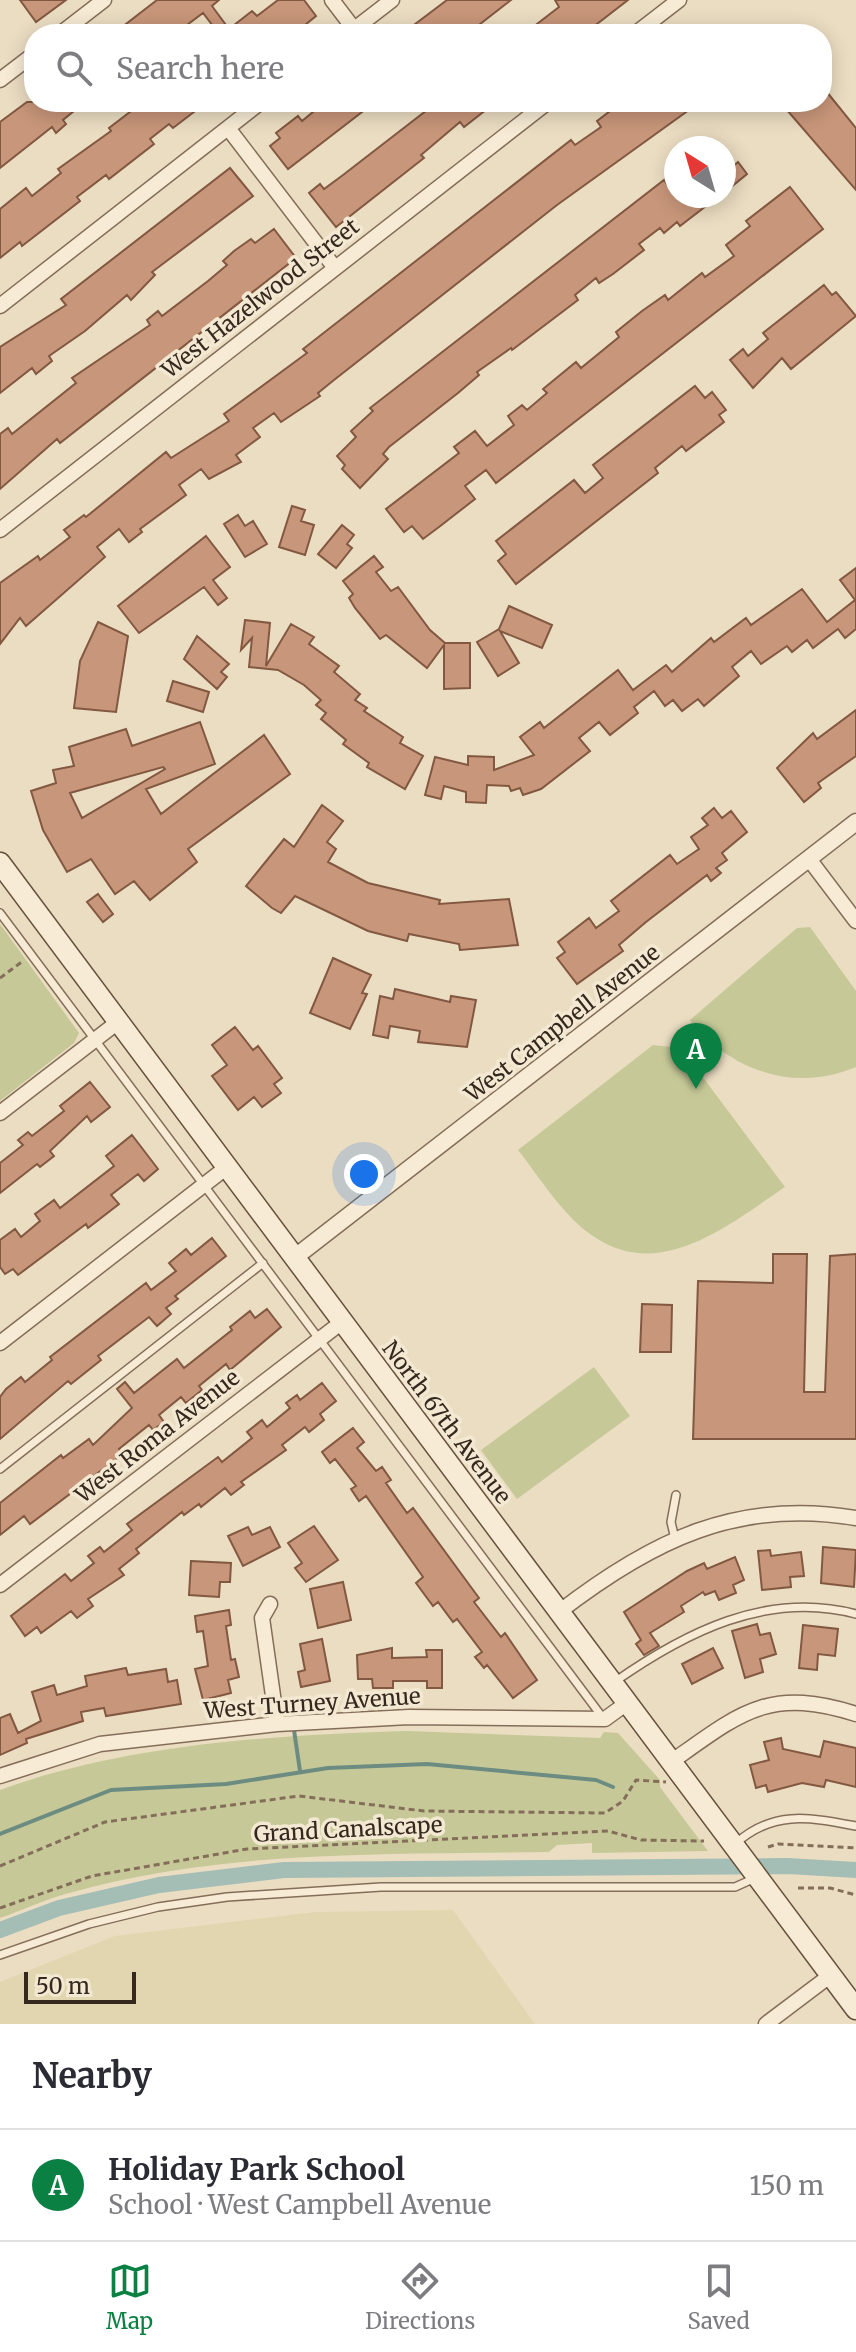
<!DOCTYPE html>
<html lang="en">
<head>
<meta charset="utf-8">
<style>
	:root { --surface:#fff; --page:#f2f2f3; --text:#2b2b33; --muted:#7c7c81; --line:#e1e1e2; --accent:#0b8043 }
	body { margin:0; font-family:Merriweather,serif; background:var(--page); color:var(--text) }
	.compass { position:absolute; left:664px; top:136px; width:72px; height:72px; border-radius:50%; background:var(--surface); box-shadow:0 4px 20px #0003; rotate:323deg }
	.scale { position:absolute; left:24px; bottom:20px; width:112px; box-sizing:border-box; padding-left:8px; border:4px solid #35281e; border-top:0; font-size:22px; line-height:28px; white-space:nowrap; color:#35281e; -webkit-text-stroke:6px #f3e8d1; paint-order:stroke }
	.you { position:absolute; left:364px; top:1174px; width:28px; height:28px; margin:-20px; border:6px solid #fff; border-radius:50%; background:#1a73e8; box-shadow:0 0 0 12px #1a73e833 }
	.badge { display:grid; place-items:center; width:52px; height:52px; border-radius:50%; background:var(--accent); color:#fff; font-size:26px; font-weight:700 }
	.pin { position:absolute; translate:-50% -66px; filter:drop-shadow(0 2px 4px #0008) }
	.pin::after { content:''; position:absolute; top:42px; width:28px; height:24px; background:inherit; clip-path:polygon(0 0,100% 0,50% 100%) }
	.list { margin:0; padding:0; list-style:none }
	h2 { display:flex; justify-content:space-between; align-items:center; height:104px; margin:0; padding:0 32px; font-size:34px }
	h2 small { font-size:26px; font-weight:400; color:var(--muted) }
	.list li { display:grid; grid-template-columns:52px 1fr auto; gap:24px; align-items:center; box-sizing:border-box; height:112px; padding:0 32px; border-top:2px solid var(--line) }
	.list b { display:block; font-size:30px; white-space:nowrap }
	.list p { margin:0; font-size:26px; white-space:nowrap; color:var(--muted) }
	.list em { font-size:26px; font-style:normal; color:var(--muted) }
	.icon { flex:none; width:44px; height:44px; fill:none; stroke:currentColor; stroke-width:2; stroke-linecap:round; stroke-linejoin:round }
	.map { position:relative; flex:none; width:856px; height:2024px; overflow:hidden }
	.search { position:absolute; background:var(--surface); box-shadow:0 4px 20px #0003; left:24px; right:24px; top:24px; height:88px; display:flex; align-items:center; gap:20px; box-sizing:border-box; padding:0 28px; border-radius:32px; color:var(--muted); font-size:30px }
	.sheet { height:216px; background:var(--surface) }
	nav { display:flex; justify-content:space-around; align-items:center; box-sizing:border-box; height:112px; border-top:2px solid var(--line); background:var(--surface); font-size:22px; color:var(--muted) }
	nav a { display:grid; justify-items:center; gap:4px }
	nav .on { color:var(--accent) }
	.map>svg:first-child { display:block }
</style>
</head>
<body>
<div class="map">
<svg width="856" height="2024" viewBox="0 0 856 2024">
	<rect width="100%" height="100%" fill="#ebddc2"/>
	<path fill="#e1d6b0" d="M453 1910 535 2024H0V1982L115 1936 315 1912Z"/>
	<path fill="#c6c997" d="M0 924 79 1033 74 1043 0 1101Z
		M810 927 856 991V1067C795 1093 730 1071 690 1020L797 928Z
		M653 1045 681 1048 785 1187C730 1224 662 1281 596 1238 564 1218 541 1179 518 1150Z
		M594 1367 630 1416 517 1499 481 1450Z
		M408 1731 600 1738 604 1732 618 1733 660 1780V1787L708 1851 592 1853V1843L557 1845 549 1852C390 1855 224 1849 69 1893 46 1899 23 1910 0 1918V1790C126 1744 275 1735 408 1731Z"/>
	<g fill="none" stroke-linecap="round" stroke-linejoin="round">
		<path stroke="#6c8c82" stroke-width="4" d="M294 1730 300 1771
			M0 1834 111 1790 226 1784 328 1768 427 1764 596 1780 613 1787"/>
		<path stroke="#a4beb5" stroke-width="16" d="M0 1930 59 1908 159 1885 284 1870 788 1866 856 1870"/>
	</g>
	<path fill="#c8967a" stroke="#825841" stroke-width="2" fill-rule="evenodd" d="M20 0H66L36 22Z
		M157 0H219L212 6 229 29 252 11 257 16 278 0H304L316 16 294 34H219L203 13 175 34H113Z
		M447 0H511L475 28 479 34H402Z
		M555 0H628L584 34H524L559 7Z
		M822 86 856 128V190L780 102H822Z
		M27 102H85L63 120 66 124 56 133 52 127 0 168V122Z
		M143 102H207L173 128 169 124 150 139 154 144 109 179 106 175 77 197 80 201 22 246 20 242 0 258V209L26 188 32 196 61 173 58 169 111 131 109 128Z
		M325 102H375L288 169 270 146 280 138 276 133 298 116 302 121Z
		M431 102H496L464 127 460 122 421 155 424 158 336 227 309 193 320 184 324 189 343 175 427 110 425 107Z
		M622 102H700L557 205 334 380 318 393 320 396 281 422 274 413 253 428 260 437 236 455 241 462 209 479 201 469 179 485 186 495 140 529 142 532 129 542 119 529 97 547 105 557 26 626 20 618 0 644V583L38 556 40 560 70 537 64 530 84 515 86 517 166 452 171 458 229 421 224 414 307 353 303 349 571 140 575 145 601 127 597 121Z
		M724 157 732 167 738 162 747 174 724 193Z
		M230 168 253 196 152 272 155 275 131 300 127 295 85 331 49 356 52 361 36 374 32 368 0 393V347L66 305 61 299Z
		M664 180 676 196H719L680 226 677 222 664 233 660 228 639 244 644 250 613 274 599 283 596 278 575 295 578 300 512 350 511 348 477 372 479 375 458 393 389 447 383 454 388 459 360 488 342 469 345 465 337 456 356 437 351 431 373 411 370 408Z
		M790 187 823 229 496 483 486 470 465 486 475 499 439 527 423 539 412 526 404 532 386 509 459 453 454 447 475 431 487 446 514 425 508 416 522 405 527 410 547 393 543 389 576 362 581 368 619 337 616 332 642 311 665 295 668 300 702 273 705 277 734 256 726 245 750 226 746 221Z
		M274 229 296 258 60 443 57 439 0 489V434L8 428 12 434 76 383 72 378 150 325 147 320 158 311 162 316 208 281 227 265 223 261 234 251 251 239 255 243Z
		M824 285 832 295 836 292 856 316 791 369 782 358 753 388 730 360 743 349 748 356 768 339 763 333Z
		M695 386 705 398 712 392 726 410 719 415 724 422 686 451 682 446 655 468 658 473 516 584 498 561 506 554 496 541 574 480 585 493 603 478 593 465Z
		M292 506 305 510 301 521 314 525 305 555 279 547Z
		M238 515 245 526 253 521 267 544 245 557 224 524Z
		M342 525 354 535 347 544 352 548 336 568 318 554Z
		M206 536 230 567 213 580 227 598 218 605 204 587 139 633 118 606Z
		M374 556 383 567 376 572 391 591 398 587 430 630 445 643H470V688L444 689V645L427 668 386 635 380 639 355 608 349 598 353 594 343 581Z
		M856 568V629L845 638 838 629 813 648 807 640 792 652 787 646 761 664 751 651 732 667 739 676 704 706 698 699 682 711 673 700 665 706 654 691 634 707 638 713 610 735 599 722 579 738 590 751 541 789 523 795 520 788 511 791 509 786 487 785 486 803 466 802V792L444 786 441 799 425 795 435 757 468 765V756L494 757V770L534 755 520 737 540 722 544 728 618 670 633 690 666 665 672 672 711 638 714 642 746 618 751 625 802 589 827 622 855 600 840 580Z
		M509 606 552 625 542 648 500 631 519 663 498 676 477 642 499 629Z
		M245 620 270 623 266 666 291 624 314 637 309 644 339 666 334 672 360 694 355 700 367 708 364 711 403 737 400 743 423 756 405 789 367 767 369 763 343 744 346 740 321 719 326 713 316 705 321 700 304 685 278 670 249 667 252 638 241 650Z
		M98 622 128 636 116 712 74 708 80 661Z
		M197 636 229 664 221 672 227 677 217 689 184 659Z
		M173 681 209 692 203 712 167 701Z
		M856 710V756L818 783 821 788 804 802 777 768 813 733 817 739Z
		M200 722 215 764 146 789 161 814 264 735 290 774 188 849 197 862 150 900 134 881 115 894 91 859 67 872 43 830 31 791 56 783 53 770 74 766 69 747 126 729 132 746ZM163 767 165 769 82 818 70 793Z
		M322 805 343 821 327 842 336 849 328 862 368 883 440 900 439 904 509 899 518 945 460 950 459 944 409 934 407 941 368 931 295 896 281 913 272 908 246 886 284 839 294 847Z
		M714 808 722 818 731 811 747 832 722 853 727 860 716 868 721 873 711 881 707 875 646 922 619 945 623 951 577 984 557 958 565 952 558 942 589 918 596 928 619 911 611 901 670 855 677 864 699 849 691 837 708 825 702 818Z
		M98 894 113 914 103 922 87 902Z
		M333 958 371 975 362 993 367 994 350 1029 310 1013Z
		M395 989 450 1002 451 996 476 1000 467 1047 418 1042 420 1031 390 1026 388 1038 373 1035 380 996 393 999Z
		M235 1027 253 1050 258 1046 282 1078 274 1084 281 1093 262 1107 254 1097 238 1110 212 1076 227 1065 212 1045Z
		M90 1082 110 1107 91 1122 87 1116 50 1151 54 1156 40 1167 37 1164 0 1193V1163L23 1145 18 1140 28 1132 32 1136 64 1111 60 1106Z
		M132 1135 158 1169 144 1181 138 1174 111 1195 119 1204 88 1228 86 1224 18 1275 13 1269 5 1274 0 1267V1240L15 1229 21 1237 40 1221 35 1214 54 1200 60 1208 114 1166 106 1156Z
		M212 1238 226 1256 175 1296 178 1299 166 1308 171 1314 157 1326 149 1317 98 1356 101 1360 71 1384 68 1381 0 1439V1397L6 1389 21 1377 25 1382 52 1360 50 1357 146 1283 151 1290 176 1271 169 1263 186 1249 191 1255Z
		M773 1254H807L804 1392H825L830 1256 856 1254V1439H693L698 1281 773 1283Z
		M642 1304 672 1305 671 1352H640Z
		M267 1309 281 1327 242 1360 230 1370 226 1364 199 1386 202 1390 186 1403 181 1397 159 1415 164 1422 153 1430 149 1425 119 1449 123 1454 30 1524 24 1516 0 1535V1503L61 1455 63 1458 89 1439 93 1445 132 1408 117 1389 125 1382 134 1393 177 1359 184 1368 232 1330 230 1327 250 1311 255 1318Z
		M322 1383 336 1401 320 1414 324 1420 309 1432 305 1427 282 1445 286 1450 241 1482 244 1485 231 1495 225 1488 201 1507 199 1504 184 1515 182 1512 136 1549 139 1553 119 1569 124 1575 88 1599 93 1606 77 1618 71 1611 41 1633 37 1627 25 1636 11 1616 65 1574 71 1581 94 1563 88 1556 100 1547 104 1552 132 1530 127 1524 218 1457 222 1462 252 1438 247 1432 262 1420 267 1427 290 1408 286 1403 297 1395 300 1400Z
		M353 1428 364 1442 357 1448 376 1471 382 1467 391 1480 386 1483 407 1513 413 1508 479 1598 474 1602 501 1637 505 1633 537 1680 513 1698 487 1665 484 1668 475 1657 482 1652 457 1619 453 1622 438 1602 433 1606 416 1583 423 1577 366 1496 359 1501 351 1489 356 1486 335 1459 330 1463 322 1452Z
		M314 1526 338 1560 306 1582 295 1568 302 1563 288 1543Z
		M248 1527 252 1535 270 1527 280 1547 243 1566 228 1536Z
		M823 1547 856 1550 854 1587 821 1583Z
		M770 1550 771 1556 801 1552 804 1576 790 1577 791 1587 762 1590 758 1551Z
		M735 1557 744 1580 733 1585 736 1593 719 1600 715 1591 705 1595 703 1592 681 1606 684 1612 650 1633 659 1646 644 1655 636 1644 641 1640 624 1612 687 1571 704 1563 707 1569Z
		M191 1561 231 1563 230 1582H220L219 1597 189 1595Z
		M343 1582 351 1620 318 1628 310 1589Z
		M229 1610 231 1625 226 1626 231 1660 235 1659 239 1677 228 1680 231 1693 203 1700 195 1669 208 1666 203 1631 197 1632 195 1616Z
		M757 1624 760 1635 770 1633 776 1654 760 1659 763 1672 745 1678 732 1631Z
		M803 1625 838 1629 835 1656 818 1654 817 1670 799 1668Z
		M322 1639 330 1681 301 1687 298 1672 305 1670 300 1644Z
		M392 1648V1658L427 1657 426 1650H442V1688H427V1681H393V1688H373L372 1679H358L357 1655Z
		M713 1648 723 1668 692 1684 682 1664Z
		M126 1668 128 1675 166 1669 168 1682 177 1680 181 1704 106 1716 104 1708 81 1712 83 1721 26 1739 27 1743 0 1755V1718L10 1714 18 1733 41 1721 32 1692 54 1685 57 1695 87 1686 85 1676Z
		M781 1738 783 1749 820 1757 824 1741 856 1748V1787L826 1780 824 1787 802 1783 768 1792 766 1785 756 1788 750 1765 769 1760 764 1742Z"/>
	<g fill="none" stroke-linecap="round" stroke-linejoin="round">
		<defs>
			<path id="service" d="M0 913 603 1718
				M0 1469 263 1263
				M675 1539 671 1522 676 1495
				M613 1683C684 1633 767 1590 856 1614
				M735 1844C773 1810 808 1817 856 1826
				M0 1955 89 1924 158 1907 227 1897 381 1887H735L755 1878"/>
			<path id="minor" d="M332 0 354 29
				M60 34 104 0
				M348 34 392 0
				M635 34 679 0
				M0 80 34 54
				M228 128 335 268
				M0 306 261 102
				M0 530 548 102
				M809 859 856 921
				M0 1113 118 1022
				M0 1343 227 1167
				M0 1585 342 1322
				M270 1604 262 1618 277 1724
				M559 1612C651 1541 737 1498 856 1518
				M671 1762C740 1713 769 1686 856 1714
				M0 1776 100 1744 277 1724 409 1717 605 1719 627 1703
				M766 2024 831 1975"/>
			<path id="tertiary" d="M294 1258 856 822"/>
			<path id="secondary" d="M0 863 856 2009"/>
		</defs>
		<use href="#service" stroke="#846e5a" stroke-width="10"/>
		<use href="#minor" stroke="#846e5a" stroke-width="17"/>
		<use href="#tertiary" stroke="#846e5a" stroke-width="19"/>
		<use href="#secondary" stroke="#66503e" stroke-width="23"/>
		<path stroke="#846e5a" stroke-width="3" stroke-dasharray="6 4" stroke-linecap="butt" d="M0 978 23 961
			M768 1847 778 1844 856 1848
			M0 1866 105 1822 299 1796 424 1811 605 1813 623 1801 636 1780 666 1782
			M798 1888H830L856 1895
			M0 1908 92 1876 247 1849 608 1831 641 1840 704 1841"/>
		<use href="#service" stroke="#f7ebd5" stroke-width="7"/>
		<use href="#minor" stroke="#f7ebd5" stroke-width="14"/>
		<use href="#tertiary" stroke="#f7ebd5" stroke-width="16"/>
		<use href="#secondary" stroke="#f7ebd5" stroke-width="20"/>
	</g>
	<g text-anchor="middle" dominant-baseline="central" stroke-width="7" stroke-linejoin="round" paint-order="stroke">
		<g font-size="22" fill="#35281e" stroke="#f3e8d1">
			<text transform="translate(260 298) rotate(-38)">West Hazelwood Street</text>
			<text transform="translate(562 1023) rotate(-38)">West Campbell Avenue</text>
			<text transform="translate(447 1422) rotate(53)">North 67th Avenue</text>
			<text transform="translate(157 1436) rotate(-38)">West Roma Avenue</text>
			<text transform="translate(312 1703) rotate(-4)">West Turney Avenue</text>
			<text transform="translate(348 1829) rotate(-3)">Grand Canalscape</text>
		</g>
	</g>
</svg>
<svg class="compass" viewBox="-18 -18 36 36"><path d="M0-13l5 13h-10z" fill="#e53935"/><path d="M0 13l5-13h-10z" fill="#7c7c81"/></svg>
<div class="scale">50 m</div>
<div class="you"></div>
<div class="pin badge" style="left:696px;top:1089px">A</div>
<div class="search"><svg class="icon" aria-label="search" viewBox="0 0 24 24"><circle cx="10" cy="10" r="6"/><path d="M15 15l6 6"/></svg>Search here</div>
</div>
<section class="sheet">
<h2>Nearby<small></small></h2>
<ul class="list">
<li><span class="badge">A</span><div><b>Holiday Park School</b><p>School · West Campbell Avenue</p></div><em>150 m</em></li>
</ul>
</section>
<nav>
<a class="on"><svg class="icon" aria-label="map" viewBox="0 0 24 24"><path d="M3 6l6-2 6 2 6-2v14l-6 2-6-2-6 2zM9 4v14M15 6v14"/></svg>Map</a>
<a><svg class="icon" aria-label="directions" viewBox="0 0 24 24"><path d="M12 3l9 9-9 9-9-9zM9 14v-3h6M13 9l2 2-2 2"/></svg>Directions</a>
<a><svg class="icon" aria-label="saved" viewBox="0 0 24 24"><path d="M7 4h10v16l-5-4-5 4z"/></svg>Saved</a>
</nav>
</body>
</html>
